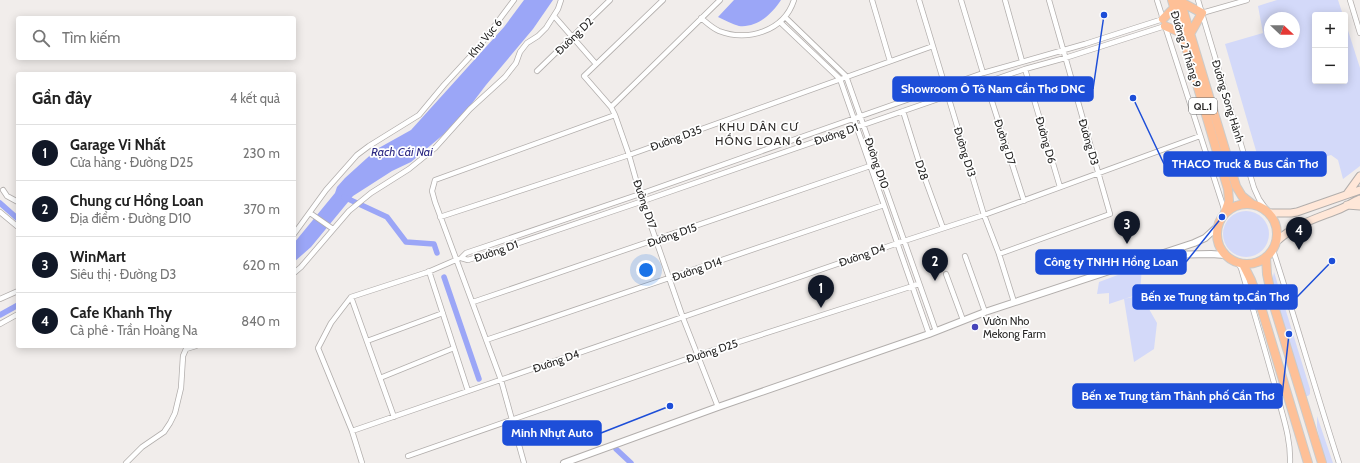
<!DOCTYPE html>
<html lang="vi">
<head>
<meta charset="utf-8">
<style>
	:root { --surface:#fff; --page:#f2f2f2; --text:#222; --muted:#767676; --line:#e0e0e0; --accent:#111827 }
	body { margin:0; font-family:Cabin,sans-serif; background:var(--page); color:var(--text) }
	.controls { position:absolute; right:12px; top:12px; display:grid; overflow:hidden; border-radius:4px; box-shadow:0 2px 10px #0003 }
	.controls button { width:36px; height:36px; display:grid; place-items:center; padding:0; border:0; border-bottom:1px solid var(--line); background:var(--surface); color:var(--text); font:20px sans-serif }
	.compass { position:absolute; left:1264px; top:12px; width:36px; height:36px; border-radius:50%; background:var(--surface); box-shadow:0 2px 10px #0003; rotate:112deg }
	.you { position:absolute; left:646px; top:270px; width:14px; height:14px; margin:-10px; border:3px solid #fff; border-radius:50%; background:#1a73e8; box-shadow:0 0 0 6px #1a73e833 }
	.badge { display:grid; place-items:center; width:26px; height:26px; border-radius:50%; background:var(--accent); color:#fff; font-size:13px; font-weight:700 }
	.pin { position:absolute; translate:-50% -33px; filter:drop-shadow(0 1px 2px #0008) }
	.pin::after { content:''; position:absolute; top:21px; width:14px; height:12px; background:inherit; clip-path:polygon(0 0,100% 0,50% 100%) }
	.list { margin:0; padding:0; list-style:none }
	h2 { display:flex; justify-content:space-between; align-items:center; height:52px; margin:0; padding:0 16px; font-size:17px }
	h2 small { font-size:13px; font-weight:400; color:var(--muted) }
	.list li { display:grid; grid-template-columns:26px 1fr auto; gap:12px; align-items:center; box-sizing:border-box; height:56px; padding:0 16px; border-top:1px solid var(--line) }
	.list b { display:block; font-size:15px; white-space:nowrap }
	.list p { margin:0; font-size:13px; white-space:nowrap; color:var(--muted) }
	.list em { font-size:13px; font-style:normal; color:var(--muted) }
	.icon { flex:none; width:22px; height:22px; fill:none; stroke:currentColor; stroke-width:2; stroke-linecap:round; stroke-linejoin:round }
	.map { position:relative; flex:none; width:1360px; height:463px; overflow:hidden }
	.search { position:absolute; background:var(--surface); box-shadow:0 2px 10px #0003; left:16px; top:16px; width:280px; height:44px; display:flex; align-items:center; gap:10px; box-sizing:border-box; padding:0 14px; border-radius:4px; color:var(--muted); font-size:15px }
	.panel { position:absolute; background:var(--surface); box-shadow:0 2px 10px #0003; left:16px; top:72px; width:280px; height:276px; border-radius:4px }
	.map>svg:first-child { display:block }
</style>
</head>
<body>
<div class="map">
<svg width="1360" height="463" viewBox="0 0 1360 463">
	<rect width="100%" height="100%" fill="#f1edeb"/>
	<path fill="#d3d9f9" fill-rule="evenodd" d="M1277 0H1338L1343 15H1315V81H1345V21L1360 68V166L1343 179 1338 160 1331 155 1293 166 1287 154 1259 161 1225 44 1263 33 1258 6ZM1270 18H1294V42H1270Z
		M1223 234a23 23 0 1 1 46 0a23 23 0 1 1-46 0Z
		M1142 266 1140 294 1124 299 1141 295 1157 323 1154 349 1134 362 1124 299 1109 304V293L1097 294 1099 282Z
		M1274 272 1310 389V394L1308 396H1306L1304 393 1274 293 1272 282Z
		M1317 416 1333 463H1325L1317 427Z"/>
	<path fill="#9ba6f7" d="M524 0H553L533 29 486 85 470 106 444 134 411 162 392 171 353 196 311 247 294 262V243L335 193 337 187 345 178 377 149 411 130 504 27Z
		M734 0H781C772 14 757 28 739 26 732 24 725 20 718 17Z"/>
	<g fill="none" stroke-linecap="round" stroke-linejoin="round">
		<path stroke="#9ba6f7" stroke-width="5.5" d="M344 197 387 217 406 242 434 244 437 253
			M0 203 18 219
			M444 277 479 379
			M0 315 18 305
			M616 449 631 463"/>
		<defs>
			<path id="minor" d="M663 0 584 76 611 107 615 115 629 155 640 194 683 318 718 407
				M872 0 890 61
				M919 0 984 215 999 254 1014 302
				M961 0 983 73
				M1005 0 1022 61
				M1157 0 1163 19
				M1198 0 1254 188 1259 199 1266 209
				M1350 0 1360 33
				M1202 13 1247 0
				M554 16 596 64
				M785 17 846 76 936 331
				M701 18C707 23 712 28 719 31 748 42 784 31 794 0
				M1163 19 1085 44 983 73 640 194 466 253 461 258 468 260 643 201 1025 69 1065 58 1165 26
				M780 22 840 79 929 334
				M1165 26 1225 212
				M1025 69 1060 187
				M537 71 610 0
				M986 83 1024 201
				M611 107 720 0
				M903 111 920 165 943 228
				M3 190 7 196 18 202
				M0 212 18 227
				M310 213 333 229
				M440 217 629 155 933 46
				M294 234 326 190 357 155 369 146 419 115 444 85 478 48 514 0
				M1273 250C1296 321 1316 392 1339 463
				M999 254 1110 214 1049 0
				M965 256 985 312
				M1238 263 1241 268C1253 310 1266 352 1277 394 1283 417 1291 439 1290 463
				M429 271 468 391
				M294 273 301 267 349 211 371 193 409 169 435 148 470 109 505 77 516 63 520 52 527 43 538 36 546 28 558 9 561 0
				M946 274 963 320
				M351 297 394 417
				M0 299 18 291
				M473 302 870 166
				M0 324 18 314
				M486 340 884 205
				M367 341 443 313
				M380 378 454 348
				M352 431 898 243 984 215 1200 136
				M408 456 698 355 919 284
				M126 463 142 447 164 432 170 423 175 413 181 388 183 356 186 349 196 346
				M362 463 352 431 318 348 331 323 351 297 428 272 458 259
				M524 463 501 380 435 202 432 191 435 180 615 115"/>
			<path id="tertiary" d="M1163 255 1211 254 1225 255
				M564 463 718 407 929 334 985 312 1194 243 1205 238 1217 227"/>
			<path id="secondary" d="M1347 194 1360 176
				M1347 205 1360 206
				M1269 213H1291L1297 212 1360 190
				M1277 241C1295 224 1318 218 1340 209 1347 206 1353 202 1360 199"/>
			<path id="trunk" d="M1172 0 1228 189 1229 201 1225 212
				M1180 0 1236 186 1242 196 1252 204
				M1181 2 1202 13 1190 34
				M1163 19 1174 8
				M1165 26 1182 33
				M1217 234a30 30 0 1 1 60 0a30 30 0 1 1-60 0Z
				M1266 257 1267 274 1273 303 1322 463
				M1243 264 1251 280 1261 307 1308 463"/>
		</defs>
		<use href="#minor" stroke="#b2aeac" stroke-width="6"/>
		<use href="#tertiary" stroke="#b2aeac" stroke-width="8"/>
		<use href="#secondary" stroke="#b2aeac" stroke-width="9"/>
		<use href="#trunk" stroke="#cbcbca" stroke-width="10"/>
		<use href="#minor" stroke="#fff" stroke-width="4.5"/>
		<use href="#tertiary" stroke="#fff" stroke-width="6"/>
		<use href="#secondary" stroke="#ffe7d8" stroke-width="7"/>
		<use href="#trunk" stroke="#fec097" stroke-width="8"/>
	</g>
	<circle fill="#4644ba" stroke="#fff" stroke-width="1.5" cx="975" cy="327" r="4"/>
	<g text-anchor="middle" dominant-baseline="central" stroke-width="3.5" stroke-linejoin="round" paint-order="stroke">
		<rect fill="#fff" stroke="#676666" stroke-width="1" x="1189" y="98" width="28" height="16" rx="3"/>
		<g font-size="10" font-weight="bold" fill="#262524">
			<text x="1203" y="106">QL.1</text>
		</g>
		<g font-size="11" fill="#262524" stroke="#fff">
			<text transform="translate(574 36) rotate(-44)">Đường D2</text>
			<text transform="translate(485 38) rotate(-51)">Khu Vực 6</text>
			<text transform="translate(1186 49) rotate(73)">Đường 2 Tháng 9</text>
			<text transform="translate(1228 101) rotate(73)">Đường Song Hành</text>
			<text transform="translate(836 134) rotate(-19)">Đường D1</text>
			<text transform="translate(676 138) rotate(-20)">Đường D35</text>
			<text transform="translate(1046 140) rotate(74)">Đường D6</text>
			<text transform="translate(1005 142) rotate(72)">Đường D7</text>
			<text transform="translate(1089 142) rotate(74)">Đường D3</text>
			<text transform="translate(965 152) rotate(73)">Đường D13</text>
			<text transform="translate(877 163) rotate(71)">Đường D10</text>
			<text transform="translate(922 170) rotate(71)">D28</text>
			<text transform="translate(645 204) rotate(71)">Đường D17</text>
			<text transform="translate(672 235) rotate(-19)">Đường D15</text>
			<text transform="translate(496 251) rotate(-19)">Đường D1</text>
			<text transform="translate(862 255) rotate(-19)">Đường D4</text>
			<text transform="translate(697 269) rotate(-19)">Đường D14</text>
			<text transform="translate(712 351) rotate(-18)">Đường D25</text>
			<text transform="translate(556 361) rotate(-19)">Đường D4</text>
		</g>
		<g font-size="11" fill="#262524" stroke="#fff" text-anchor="start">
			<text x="983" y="321">Vườn Nho<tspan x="983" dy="13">Mekong Farm</tspan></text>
		</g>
		<g font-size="12" letter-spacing="1" fill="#322f2d" stroke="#fff">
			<text x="759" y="126">KHU DÂN CƯ<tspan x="759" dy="14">HỒNG LOAN 6</tspan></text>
		</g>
		<g font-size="12" font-style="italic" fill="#2c2983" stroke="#fff">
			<text x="402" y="151">Rạch Cái Nai</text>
		</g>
	</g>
	<path fill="none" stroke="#1d4ed8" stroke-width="1.5" d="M1104 15L1093 89M1133 98L1164 164M1222 217L1186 262M1332 261L1297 297M1289 334L1282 396M670 406L601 433"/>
	<g fill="#1d4ed8" stroke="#fff" stroke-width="1.5">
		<circle cx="1104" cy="15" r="4"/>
		<circle cx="1133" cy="98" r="4"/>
		<circle cx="1222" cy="217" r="4"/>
		<circle cx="1332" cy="261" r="4"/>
		<circle cx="1289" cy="334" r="4"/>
		<circle cx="670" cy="406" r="4"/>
	</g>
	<g fill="#1d4ed8" stroke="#1d4ed8" stroke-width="1.5">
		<rect x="893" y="77" width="200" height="24" rx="4"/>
		<rect x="1164" y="152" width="162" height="24" rx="4"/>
		<rect x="1036" y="250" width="150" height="24" rx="4"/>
		<rect x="1133" y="285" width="164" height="24" rx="4"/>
		<rect x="1073" y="384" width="209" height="24" rx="4"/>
		<rect x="503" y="421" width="98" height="24" rx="4"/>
	</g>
	<g font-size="12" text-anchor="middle" font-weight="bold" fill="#fff">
		<text x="993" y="93">Showroom Ô Tô Nam Cần Thơ DNC</text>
		<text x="1245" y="168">THACO Truck &amp; Bus Cần Thơ</text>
		<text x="1111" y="266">Công ty TNHH Hồng Loan</text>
		<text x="1215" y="301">Bến xe Trung tâm tp.Cần Thơ</text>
		<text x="1178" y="400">Bến xe Trung tâm Thành phố Cần Thơ</text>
		<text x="552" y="437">Minh Nhựt Auto</text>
	</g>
</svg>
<div class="controls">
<button>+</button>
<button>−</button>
</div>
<svg class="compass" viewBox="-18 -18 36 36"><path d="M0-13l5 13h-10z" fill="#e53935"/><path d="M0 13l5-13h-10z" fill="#767676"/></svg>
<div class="you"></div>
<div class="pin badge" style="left:821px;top:308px">1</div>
<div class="pin badge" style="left:935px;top:281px">2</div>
<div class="pin badge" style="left:1127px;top:244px">3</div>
<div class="pin badge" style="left:1299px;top:250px">4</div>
<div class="search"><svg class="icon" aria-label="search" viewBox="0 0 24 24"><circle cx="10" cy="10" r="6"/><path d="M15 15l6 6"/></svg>Tìm kiếm</div>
<section class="panel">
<h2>Gần đây<small>4 kết quả</small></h2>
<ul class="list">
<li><span class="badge">1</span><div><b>Garage Vi Nhất</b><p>Cửa hàng · Đường D25</p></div><em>230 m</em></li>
<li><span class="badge">2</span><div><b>Chung cư Hồng Loan</b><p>Địa điểm · Đường D10</p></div><em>370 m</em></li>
<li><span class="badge">3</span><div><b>WinMart</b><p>Siêu thị · Đường D3</p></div><em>620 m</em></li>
<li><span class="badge">4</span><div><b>Cafe Khanh Thy</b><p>Cà phê · Trần Hoàng Na</p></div><em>840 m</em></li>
</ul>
</section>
</div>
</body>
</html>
